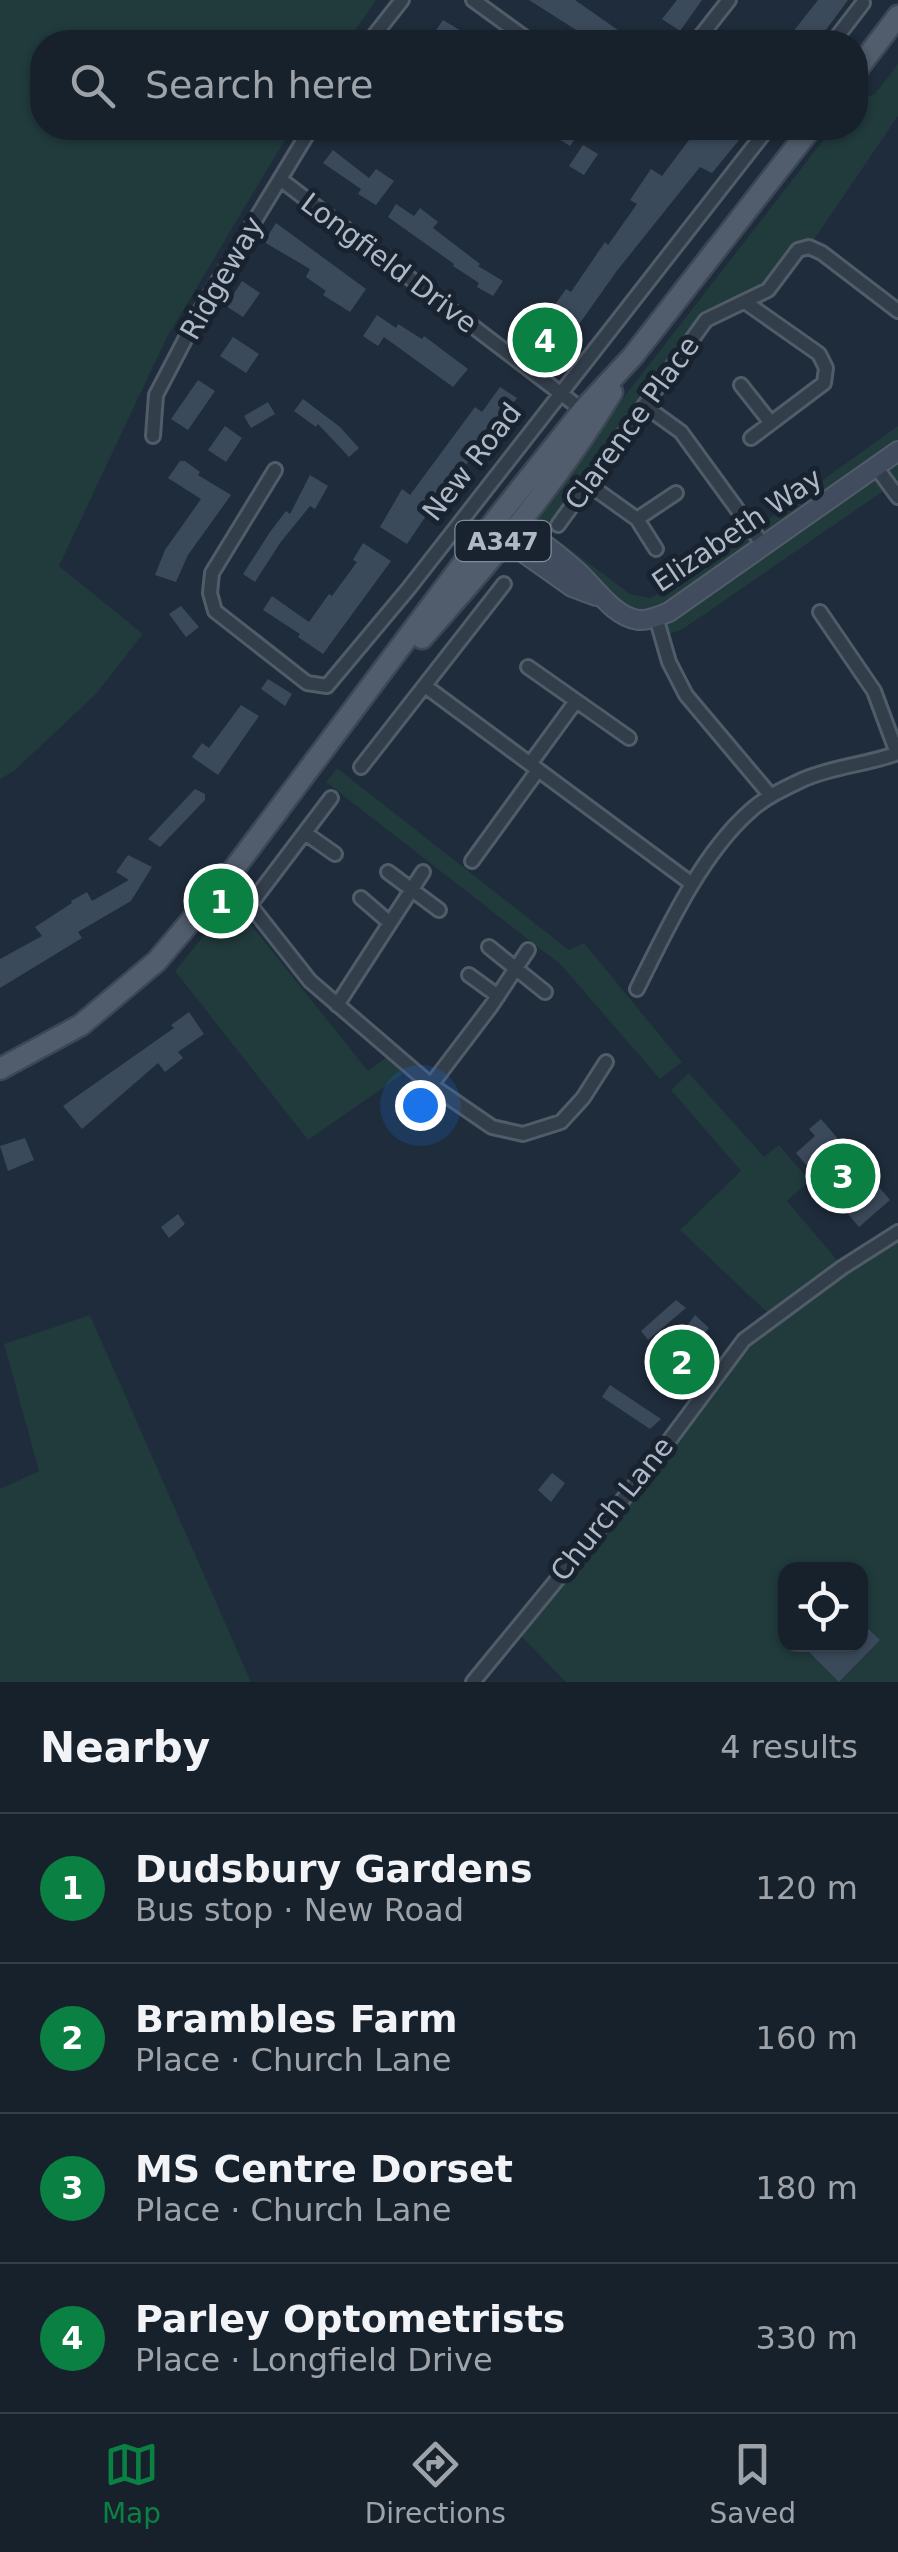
<!DOCTYPE html>
<html lang="en">
<head>
<meta charset="utf-8">
<style>
	:root { --surface:#17212c; --page:#242e38; --text:#f1f3f6; --muted:#9ea3a9; --line:#363e48; --accent:#0b8043 }
	body { margin:0; font-family:"DejaVu Sans",sans-serif; background:var(--page); color:var(--text) }
	.controls { position:absolute; right:30px; bottom:30px; display:grid; overflow:hidden; border-radius:20px; box-shadow:0 2px 8px #0004 }
	.controls button { width:90px; height:90px; display:grid; place-items:center; padding:0; border:0; border-bottom:2px solid var(--line); background:var(--surface); color:var(--text); font:50px sans-serif }
	.you { position:absolute; left:420px; top:1105px; width:35px; height:35px; margin:-25px; border:8px solid #fff; border-radius:50%; background:#1a73e8; box-shadow:0 0 0 15px #1a73e833 }
	.badge { display:grid; place-items:center; width:65px; height:65px; border-radius:50%; background:var(--accent); color:#fff; font-size:32px; font-weight:700 }
	.pin { position:absolute; translate:-50% -50%; border:5px solid #fff; box-shadow:0 2px 10px #0006 }
	.list { margin:0; padding:0; list-style:none }
	h2 { display:flex; justify-content:space-between; align-items:center; height:130px; margin:0; padding:0 40px; font-size:42px }
	h2 small { font-size:32px; font-weight:400; color:var(--muted) }
	.list li { display:grid; grid-template-columns:65px 1fr auto; gap:30px; align-items:center; box-sizing:border-box; height:150px; padding:0 40px; border-top:2px solid var(--line) }
	.list b { display:block; font-size:38px; white-space:nowrap }
	.list p { margin:0; font-size:32px; white-space:nowrap; color:var(--muted) }
	.list em { font-size:32px; font-style:normal; color:var(--muted) }
	.icon { flex:none; width:55px; height:55px; fill:none; stroke:currentColor; stroke-width:2; stroke-linecap:round; stroke-linejoin:round }
	.map { position:relative; flex:none; width:898px; height:1682px; overflow:hidden }
	.search { position:absolute; background:var(--surface); box-shadow:0 2px 8px #0004; left:30px; right:30px; top:30px; height:110px; display:flex; align-items:center; gap:25px; box-sizing:border-box; padding:0 35px; border-radius:40px; color:var(--muted); font-size:38px }
	.sheet { height:730px; background:var(--surface) }
	nav { display:flex; justify-content:space-around; align-items:center; box-sizing:border-box; height:140px; border-top:2px solid var(--line); background:var(--surface); font-size:28px; color:var(--muted) }
	nav a { display:grid; justify-items:center; gap:5px }
	nav .on { color:var(--accent) }
	.map>svg:first-child { display:block }
</style>
</head>
<body>
<div class="map">
<svg width="898" height="1682" viewBox="0 0 898 1682">
	<rect width="100%" height="100%" fill="#1f2c3b"/>
	<path fill="#213a3c" fill-rule="evenodd" d="M0 0H376L347 42H42V128H292L166 339 59 566 143 634 96 694 14 771 0 779Z
		M898 64V116L809 247 768 290 706 320 551 535 630 594 650 598 675 586 898 426V481L683 629 662 637 656 617 644 620 521 530 814 152 833 128H856V100L875 94Z
		M337 768 569 950 584 943 682 1062 660 1079 561 965 326 782Z
		M232 901 368 1071 388 1056 403 1074 308 1140 175 971Z
		M689 1073 764 1157 779 1145 810 1181 787 1201 843 1267 898 1232V1682H566L514 1629 718 1374 773 1318 680 1230 741 1171 671 1090ZM786 1570H860V1644H786Z
		M90 1315 251 1682H0V1489L39 1471 4 1344Z"/>
	<path fill="#3b4a5b" d="M529 0H575L635 42H595Z
		M677 0H702L680 31 662 19Z
		M818 0H848L817 42H785Z
		M443 20 480 42H442L432 36Z
		M541 128H582L570 146Z
		M698 128H749L712 173 700 167 616 272 551 364 520 340 539 316 544 320 566 289 571 292 605 242 608 245 637 204 630 200 651 169 662 176Z
		M583 145 598 154 584 175 569 166Z
		M333 150 369 178 376 169 394 181 376 205 358 194 361 189 323 163Z
		M396 204 414 216 420 208 438 222 433 228 480 264 478 266 503 281 493 296 477 287 479 283 453 266 454 264 388 217Z
		M276 223 366 289 350 312 323 295 326 291 306 277 310 269 264 242Z
		M242 281 260 293 243 317 226 306Z
		M377 315 396 328 398 324 422 339 424 336 468 369 453 387 384 337 378 346 363 336Z
		M233 337 259 354 246 373 220 356Z
		M198 380 215 391 188 430 171 419Z
		M500 387 517 398 486 442 484 440 443 497 440 495 407 544 380 527 402 489 410 495 475 407 482 412Z
		M303 399 340 427 359 448 349 457 318 424 316 427 294 411Z
		M268 402 275 414 251 428 244 416Z
		M225 426 242 438 226 462 208 450Z
		M180 461H185L200 472 198 475 231 495 188 555 176 582 155 575 165 550 201 499 168 478Z
		M310 475 328 486 315 509 310 506 280 543 255 582 243 574 270 532 286 511 290 514Z
		M363 543 391 561 323 654 298 637 300 634 263 610 272 596 309 622 329 594 332 596 357 562 353 560Z
		M181 606 199 627 186 637 169 614Z
		M268 679 292 694 285 706 261 689Z
		M241 705 259 716 218 775 192 757 202 743 209 748Z
		M195 789 205 794V800L160 847 148 839Z
		M128 855 152 867 131 901 78 932 82 938 0 988V959L42 936 35 927 72 903 71 901 87 892 92 901 129 880 116 872Z
		M189 1012 204 1034 178 1052 183 1058 165 1072 158 1063 82 1129 63 1106 174 1028 171 1025Z
		M821 1119 890 1200 859 1227 796 1153 815 1136 809 1129Z
		M25 1138 34 1160 8 1171 0 1146Z
		M178 1214 185 1224 169 1238 161 1227Z
		M676 1300 686 1308 648 1340 641 1331Z
		M695 1315 709 1328 686 1355 701 1365 692 1377 663 1358Z
		M610 1385 661 1419 650 1429 602 1397Z
		M552 1473 565 1483 551 1502 538 1490Z
		M860 1621 880 1640 839 1682 801 1644H860Z"/>
	<g fill="none" stroke-linecap="round" stroke-linejoin="round">
		<defs>
			<path id="street" d="M473 0 531 42
				M369 42 402 0
				M696 42 729 0
				M833 42 863 3
				M280 179 585 412
				M745 302 819 354 826 368 824 383 751 438
				M741 385 771 423
				M645 406 681 432 764 546
				M153 436 156 395 200 311 311 128
				M876 467 898 497
				M275 470 212 573 210 593 215 611 307 683 327 686 409 588 768 128
				M588 484 637 519 656 549
				M637 519 676 493
				M558 525 706 320 768 290 798 250 809 247 822 253 898 311
				M820 612 874 691 897 753
				M656 617 669 662 686 695 771 796
				M528 667 629 738
				M425 686 692 884
				M530 764 576 701
				M361 767 504 584
				M305 833 335 854
				M472 861 538 770
				M388 872 439 910
				M228 877 310 981 431 1085 492 1127 523 1134 561 1122 583 1098 606 1062
				M361 898 390 923
				M250 905 331 798
				M489 947 545 992
				M469 975 498 996
				M637 989C666 931 700 856 749 812 764 798 783 789 802 780 833 766 866 765 898 753
				M337 1005 423 872
				M431 1085 491 1006 528 950
				M473 1682 648 1469 744 1340 843 1267 898 1232"/>
			<path id="secondary" d="M504 524C528 529 558 554 577 571 595 587 613 616 638 620 648 621 660 616 669 612L898 451
				M499 530 504 539 572 587 596 596"/>
			<path id="primary" d="M856 71 898 16
				M422 638C488 565 561 476 612 392
				M0 1069 81 1025 157 961 228 877 494 522 583 410 633 356 811 128"/>
		</defs>
		<use href="#street" stroke="#515c69" stroke-width="18"/>
		<use href="#secondary" stroke="#515c69" stroke-width="22"/>
		<use href="#primary" stroke="#3c4755" stroke-width="25"/>
		<use href="#street" stroke="#333e4b" stroke-width="12"/>
		<use href="#secondary" stroke="#414d5f" stroke-width="18"/>
		<use href="#primary" stroke="#515d6c" stroke-width="20"/>
	</g>
	<g text-anchor="middle" dominant-baseline="central" stroke-width="10" stroke-linejoin="round" paint-order="stroke">
		<rect fill="#192330" stroke="#818c9a" stroke-width="2.5" x="455.5" y="521" width="95" height="40" rx="8"/>
		<g font-size="25" font-weight="bold" fill="#aeb9c8">
			<text x="503" y="541">A347</text>
		</g>
		<g font-size="28" fill="#aeb9c8" stroke="#192330">
			<text transform="translate(389 263) rotate(37)">Longfield Drive</text>
			<text transform="translate(222 278) rotate(-60)">Ridgeway</text>
			<text transform="translate(632 423) rotate(-54)">Clarence Place</text>
			<text transform="translate(472 462) rotate(-52)">New Road</text>
			<text transform="translate(737 530) rotate(-34)">Elizabeth Way</text>
			<text transform="translate(612 1509) rotate(-51)">Church Lane</text>
		</g>
	</g>
</svg>
<div class="controls">
<button><svg class="icon" aria-label="locate" viewBox="0 0 24 24"><circle cx="12" cy="12" r="6"/><path d="M12 2v4M12 18v4M2 12h4M18 12h4"/></svg></button>
</div>
<div class="you"></div>
<div class="pin badge" style="left:221px;top:901px">1</div>
<div class="pin badge" style="left:682px;top:1362px">2</div>
<div class="pin badge" style="left:843px;top:1176px">3</div>
<div class="pin badge" style="left:545px;top:340px">4</div>
<div class="search"><svg class="icon" aria-label="search" viewBox="0 0 24 24"><circle cx="10" cy="10" r="6"/><path d="M15 15l6 6"/></svg>Search here</div>
</div>
<section class="sheet">
<h2>Nearby<small>4 results</small></h2>
<ul class="list">
<li><span class="badge">1</span><div><b>Dudsbury Gardens</b><p>Bus stop · New Road</p></div><em>120 m</em></li>
<li><span class="badge">2</span><div><b>Brambles Farm</b><p>Place · Church Lane</p></div><em>160 m</em></li>
<li><span class="badge">3</span><div><b>MS Centre Dorset</b><p>Place · Church Lane</p></div><em>180 m</em></li>
<li><span class="badge">4</span><div><b>Parley Optometrists</b><p>Place · Longfield Drive</p></div><em>330 m</em></li>
</ul>
</section>
<nav>
<a class="on"><svg class="icon" aria-label="map" viewBox="0 0 24 24"><path d="M3 6l6-2 6 2 6-2v14l-6 2-6-2-6 2zM9 4v14M15 6v14"/></svg>Map</a>
<a><svg class="icon" aria-label="directions" viewBox="0 0 24 24"><path d="M12 3l9 9-9 9-9-9zM9 14v-3h6M13 9l2 2-2 2"/></svg>Directions</a>
<a><svg class="icon" aria-label="saved" viewBox="0 0 24 24"><path d="M7 4h10v16l-5-4-5 4z"/></svg>Saved</a>
</nav>
</body>
</html>
